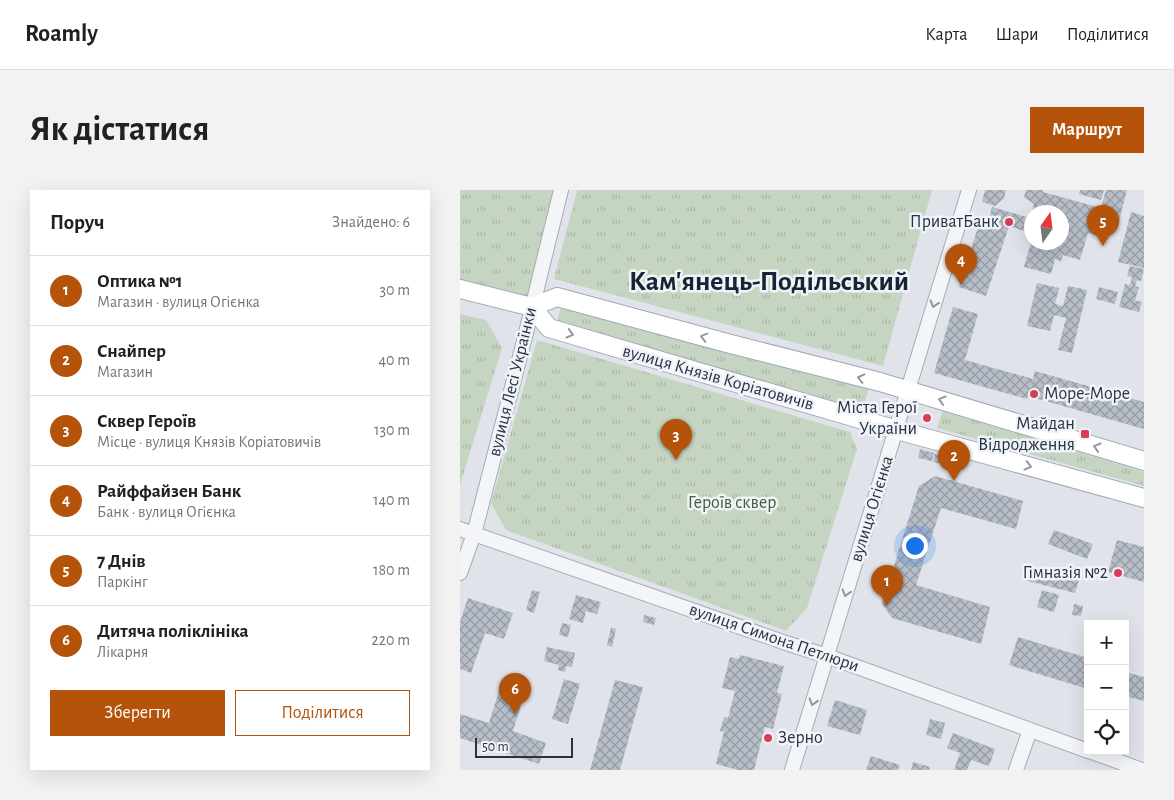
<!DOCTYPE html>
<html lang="uk">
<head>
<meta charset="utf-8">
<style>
	:root { --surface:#fff; --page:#f2f2f2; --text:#202124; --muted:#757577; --line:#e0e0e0; --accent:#b45309 }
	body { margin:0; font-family:"Alegreya Sans",sans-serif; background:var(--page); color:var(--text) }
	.controls { position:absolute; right:15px; bottom:15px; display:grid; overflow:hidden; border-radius:0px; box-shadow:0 5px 20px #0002 }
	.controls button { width:45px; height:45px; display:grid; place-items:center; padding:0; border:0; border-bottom:1px solid var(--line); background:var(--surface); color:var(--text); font:25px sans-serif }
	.compass { position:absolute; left:564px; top:15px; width:45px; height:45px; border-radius:50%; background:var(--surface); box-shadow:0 5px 20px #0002; rotate:14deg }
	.scale { position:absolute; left:15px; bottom:12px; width:98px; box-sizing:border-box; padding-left:5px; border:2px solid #283243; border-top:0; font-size:14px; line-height:18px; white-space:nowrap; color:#283243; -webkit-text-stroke:4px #f0f3f8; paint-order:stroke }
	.you { position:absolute; left:454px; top:355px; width:18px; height:18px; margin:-12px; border:4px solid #fff; border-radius:50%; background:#1a73e8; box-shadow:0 0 0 8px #1a73e833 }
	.badge { display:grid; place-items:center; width:32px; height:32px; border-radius:50%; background:var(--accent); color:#fff; font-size:16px; font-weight:700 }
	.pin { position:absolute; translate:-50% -41px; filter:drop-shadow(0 1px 2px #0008) }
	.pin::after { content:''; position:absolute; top:26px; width:18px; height:15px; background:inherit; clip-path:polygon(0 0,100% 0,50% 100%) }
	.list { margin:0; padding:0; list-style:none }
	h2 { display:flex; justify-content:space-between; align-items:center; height:65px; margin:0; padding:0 20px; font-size:21px }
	h2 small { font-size:16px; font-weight:400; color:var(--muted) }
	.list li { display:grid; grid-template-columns:32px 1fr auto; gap:15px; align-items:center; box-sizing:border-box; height:70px; padding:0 20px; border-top:1px solid var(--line) }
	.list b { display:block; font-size:19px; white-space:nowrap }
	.list p { margin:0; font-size:16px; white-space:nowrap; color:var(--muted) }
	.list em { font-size:16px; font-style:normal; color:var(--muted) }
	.actions { display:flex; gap:10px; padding:15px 20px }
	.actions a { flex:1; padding:11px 0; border:1px solid var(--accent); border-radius:0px; text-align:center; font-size:18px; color:var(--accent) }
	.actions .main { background:var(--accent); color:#fff }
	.icon { flex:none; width:28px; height:28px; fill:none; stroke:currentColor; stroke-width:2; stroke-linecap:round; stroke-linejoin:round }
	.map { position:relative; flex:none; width:684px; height:580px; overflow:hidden; border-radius:0px }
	header { display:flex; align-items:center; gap:30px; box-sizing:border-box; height:70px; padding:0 25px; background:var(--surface); border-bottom:1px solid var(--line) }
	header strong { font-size:24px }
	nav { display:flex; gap:28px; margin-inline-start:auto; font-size:18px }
	.intro { display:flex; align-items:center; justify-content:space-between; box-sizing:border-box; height:120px; padding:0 30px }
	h1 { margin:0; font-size:35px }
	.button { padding:12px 22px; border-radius:0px; background:var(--accent); color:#fff; font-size:18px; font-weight:700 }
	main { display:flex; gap:30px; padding:0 30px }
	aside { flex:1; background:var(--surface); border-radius:0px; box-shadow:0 5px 20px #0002 }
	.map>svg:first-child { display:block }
</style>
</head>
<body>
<header>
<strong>Roamly</strong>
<nav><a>Карта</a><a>Шари</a><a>Поділитися</a></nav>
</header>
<div class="intro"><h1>Як дістатися</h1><a class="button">Маршрут</a></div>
<main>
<aside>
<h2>Поруч<small>Знайдено: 6</small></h2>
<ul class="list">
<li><span class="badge">1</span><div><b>Оптика №1</b><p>Магазин · вулиця Огієнка</p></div><em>30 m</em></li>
<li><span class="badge">2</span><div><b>Снайпер</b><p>Магазин</p></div><em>40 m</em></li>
<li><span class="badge">3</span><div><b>Сквер Героїв</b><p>Місце · вулиця Князів Коріатовичів</p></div><em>130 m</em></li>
<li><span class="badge">4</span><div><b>Райффайзен Банк</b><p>Банк · вулиця Огієнка</p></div><em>140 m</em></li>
<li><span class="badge">5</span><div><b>7 Днів</b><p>Паркінг</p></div><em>180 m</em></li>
<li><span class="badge">6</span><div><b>Дитяча поліклініка</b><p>Лікарня</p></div><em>220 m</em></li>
</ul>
<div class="actions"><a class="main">Зберегти</a><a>Поділитися</a></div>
</aside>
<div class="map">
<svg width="684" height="580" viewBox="0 0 684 580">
	<defs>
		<pattern id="grass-tufts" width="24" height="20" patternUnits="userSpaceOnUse" patternTransform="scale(1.25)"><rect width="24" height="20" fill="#c6d5c1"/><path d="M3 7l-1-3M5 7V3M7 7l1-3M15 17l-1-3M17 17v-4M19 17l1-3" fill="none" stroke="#aab7a7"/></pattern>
		<pattern id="building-cross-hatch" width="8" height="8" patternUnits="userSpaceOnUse" patternTransform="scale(1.25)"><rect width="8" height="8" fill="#b7bec8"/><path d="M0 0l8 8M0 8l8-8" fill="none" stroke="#959ba4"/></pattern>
	</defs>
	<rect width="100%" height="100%" fill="#e0e4ea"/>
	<path fill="url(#grass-tufts)" d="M0 0H101L72 117 0 99Z
		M117 0H472L423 176 94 89Z
		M101 116 409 197 403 221 97 132Z
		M0 124 26 130 42 158 0 295Z
		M77 150 390 242 397 259 347 418 326 441 46 340 31 313Z
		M483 221 684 282V296L477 238Z"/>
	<path fill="url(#building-cross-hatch)" d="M525 0H546L544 8 535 16 522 12Z
		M566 0H583V2L641 18 646 0H667L658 35 645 31 640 46 628 43 620 70 603 65 601 71 595 69 591 84 564 77 571 52H602V22H572L574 14 564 7Z
		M620 0H644L641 10 619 4Z
		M532 17 570 28 567 42 549 36 526 106 499 97 519 34 527 36Z
		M671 22 684 26V78L658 72Z
		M670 76 684 79 681 91 677 90 675 96 679 97 675 110 682 112 679 122 659 117 665 94 670 95 672 87 667 86Z
		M577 93 599 98 595 114 603 116 608 96 627 100 612 163 598 160 606 128 594 125 590 141 567 136Z
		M639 97 658 102 655 114 636 109Z
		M493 117 518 124 505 170 573 189 575 181 684 212V239L568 206 567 209 474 183Z
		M460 259 474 263 472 271 458 268Z
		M475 264 484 266 482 274 473 272Z
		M485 266 497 270 494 278 483 275Z
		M475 286 563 311 556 339 481 318 456 395 530 417 521 454 432 428 422 414 459 296Z
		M594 340 633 354 627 369 588 354Z
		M657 350 684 357V392L648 382Z
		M568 377 619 390 615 403 564 390Z
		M72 400 80 402 74 423 66 420Z
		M582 400 599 405 594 422 577 417Z
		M116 405 141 412 137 424 126 421 123 433 109 429Z
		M8 408 53 423 44 449 25 443 11 483 0 479V432Z
		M614 414 623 416 621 426 612 425Z
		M184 425 196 428 194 435 183 432Z
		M102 433 111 435 108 447 99 445Z
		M151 438 156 439 152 457 147 455Z
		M558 447 628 468V499L549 475Z
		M87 457 115 463 112 477 106 476 105 482 98 480 99 475 84 471Z
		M280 465 324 476 317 503 322 504 313 539 305 537 294 580H278L256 574 264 542 260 541 264 527 268 528 275 501 262 498 270 467 279 469Z
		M665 482 684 487V511L665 506Z
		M104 489 120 494 108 534 92 529Z
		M155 490 183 497 160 580H130Z
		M42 491 66 499 53 541 86 553 79 574 0 548V524L29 533Z
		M375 510 407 520 400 545 367 536Z
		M470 529 485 533 481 549 466 545Z
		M493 543 535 559 529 576 511 570 507 580H494L500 563 487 558Z
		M411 566 440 575 438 580H406Z
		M453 572 470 577 469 580H451Z"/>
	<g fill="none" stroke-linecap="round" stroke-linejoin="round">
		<defs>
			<path id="minor" d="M0 339 326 453 367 466 628 561
				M0 383 14 344 65 147 101 0
				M629 561 682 580
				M332 580 509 0
				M556 580 570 540"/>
			<path id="major" d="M0 99 72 117 97 107 263 152 420 192 684 271
				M72 117 89 138 437 240 684 308"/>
		</defs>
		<use href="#minor" stroke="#a5abb5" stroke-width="16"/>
		<use href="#major" stroke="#9fa9b7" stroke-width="20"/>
		<use href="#minor" stroke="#f4f5f8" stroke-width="14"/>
		<use href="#major" stroke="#fff" stroke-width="18"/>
	</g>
	<defs><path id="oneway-chevron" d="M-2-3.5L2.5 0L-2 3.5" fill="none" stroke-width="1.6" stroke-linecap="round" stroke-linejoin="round" transform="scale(1.25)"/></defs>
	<g stroke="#8e949e">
		<use href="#oneway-chevron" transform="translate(474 114) rotate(107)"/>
		<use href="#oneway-chevron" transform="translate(386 403) rotate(107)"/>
		<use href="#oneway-chevron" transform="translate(353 512) rotate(107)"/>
	</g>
	<g stroke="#9498a1">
		<use href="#oneway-chevron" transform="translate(110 144) rotate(16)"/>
		<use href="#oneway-chevron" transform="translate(244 147) rotate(-165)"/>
		<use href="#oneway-chevron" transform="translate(401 188) rotate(-166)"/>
		<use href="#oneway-chevron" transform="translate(482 210) rotate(-163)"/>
		<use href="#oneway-chevron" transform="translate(637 257) rotate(-163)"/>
		<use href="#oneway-chevron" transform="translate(568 276) rotate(15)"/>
	</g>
	<g fill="#d83d56" stroke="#f0f3f8" stroke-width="2">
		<circle cx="549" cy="32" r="5"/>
		<circle cx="574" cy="204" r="5"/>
		<circle cx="467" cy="228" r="5"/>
		<rect x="620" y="239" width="10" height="10" rx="2.5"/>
		<circle cx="658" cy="383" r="5"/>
		<circle cx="308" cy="548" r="5"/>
	</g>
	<g text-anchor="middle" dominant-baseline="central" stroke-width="5" stroke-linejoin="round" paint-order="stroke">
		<g font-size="18" fill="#283243" stroke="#f0f3f8" text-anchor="end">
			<text x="539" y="32">ПриватБанк</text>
			<text x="584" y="204" text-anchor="start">Море-Море</text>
			<text x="457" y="218">Міста Герої<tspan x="457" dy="21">України</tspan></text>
			<text x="615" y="234">Майдан<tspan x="615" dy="21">Відродження</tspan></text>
			<text x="648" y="383">Гімназія №2</text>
			<text x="318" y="548" text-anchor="start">Зерно</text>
		</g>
		<g font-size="18" fill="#283243" stroke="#f0f3f8">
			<text transform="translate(258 188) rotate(16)">вулиця Князів Коріатовичів</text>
			<text transform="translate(53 192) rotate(-76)">вулиця Лесі Українки</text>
			<text transform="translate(412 319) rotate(-73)">вулиця Огієнка</text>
			<text transform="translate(314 448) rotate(19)">вулиця Симона Петлюри</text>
		</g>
		<g font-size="18" fill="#3d6034" stroke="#f0f3f8">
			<text x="272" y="313">Героїв сквер</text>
		</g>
		<g font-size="28" font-weight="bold" fill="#1a2334" stroke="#f0f3f8">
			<text x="309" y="92">Кам'янець-Подільський</text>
		</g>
	</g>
</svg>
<div class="controls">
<button>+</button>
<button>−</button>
<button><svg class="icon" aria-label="locate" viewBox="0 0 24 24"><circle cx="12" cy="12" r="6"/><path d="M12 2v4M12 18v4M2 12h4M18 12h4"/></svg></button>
</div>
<svg class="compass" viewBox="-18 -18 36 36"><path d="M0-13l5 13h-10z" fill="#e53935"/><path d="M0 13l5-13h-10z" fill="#757577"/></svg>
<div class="scale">50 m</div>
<div class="you"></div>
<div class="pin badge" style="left:427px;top:416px">1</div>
<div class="pin badge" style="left:494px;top:291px">2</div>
<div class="pin badge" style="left:216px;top:270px">3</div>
<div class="pin badge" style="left:501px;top:95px">4</div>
<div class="pin badge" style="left:643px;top:56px">5</div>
<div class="pin badge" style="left:55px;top:524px">6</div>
</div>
</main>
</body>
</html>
